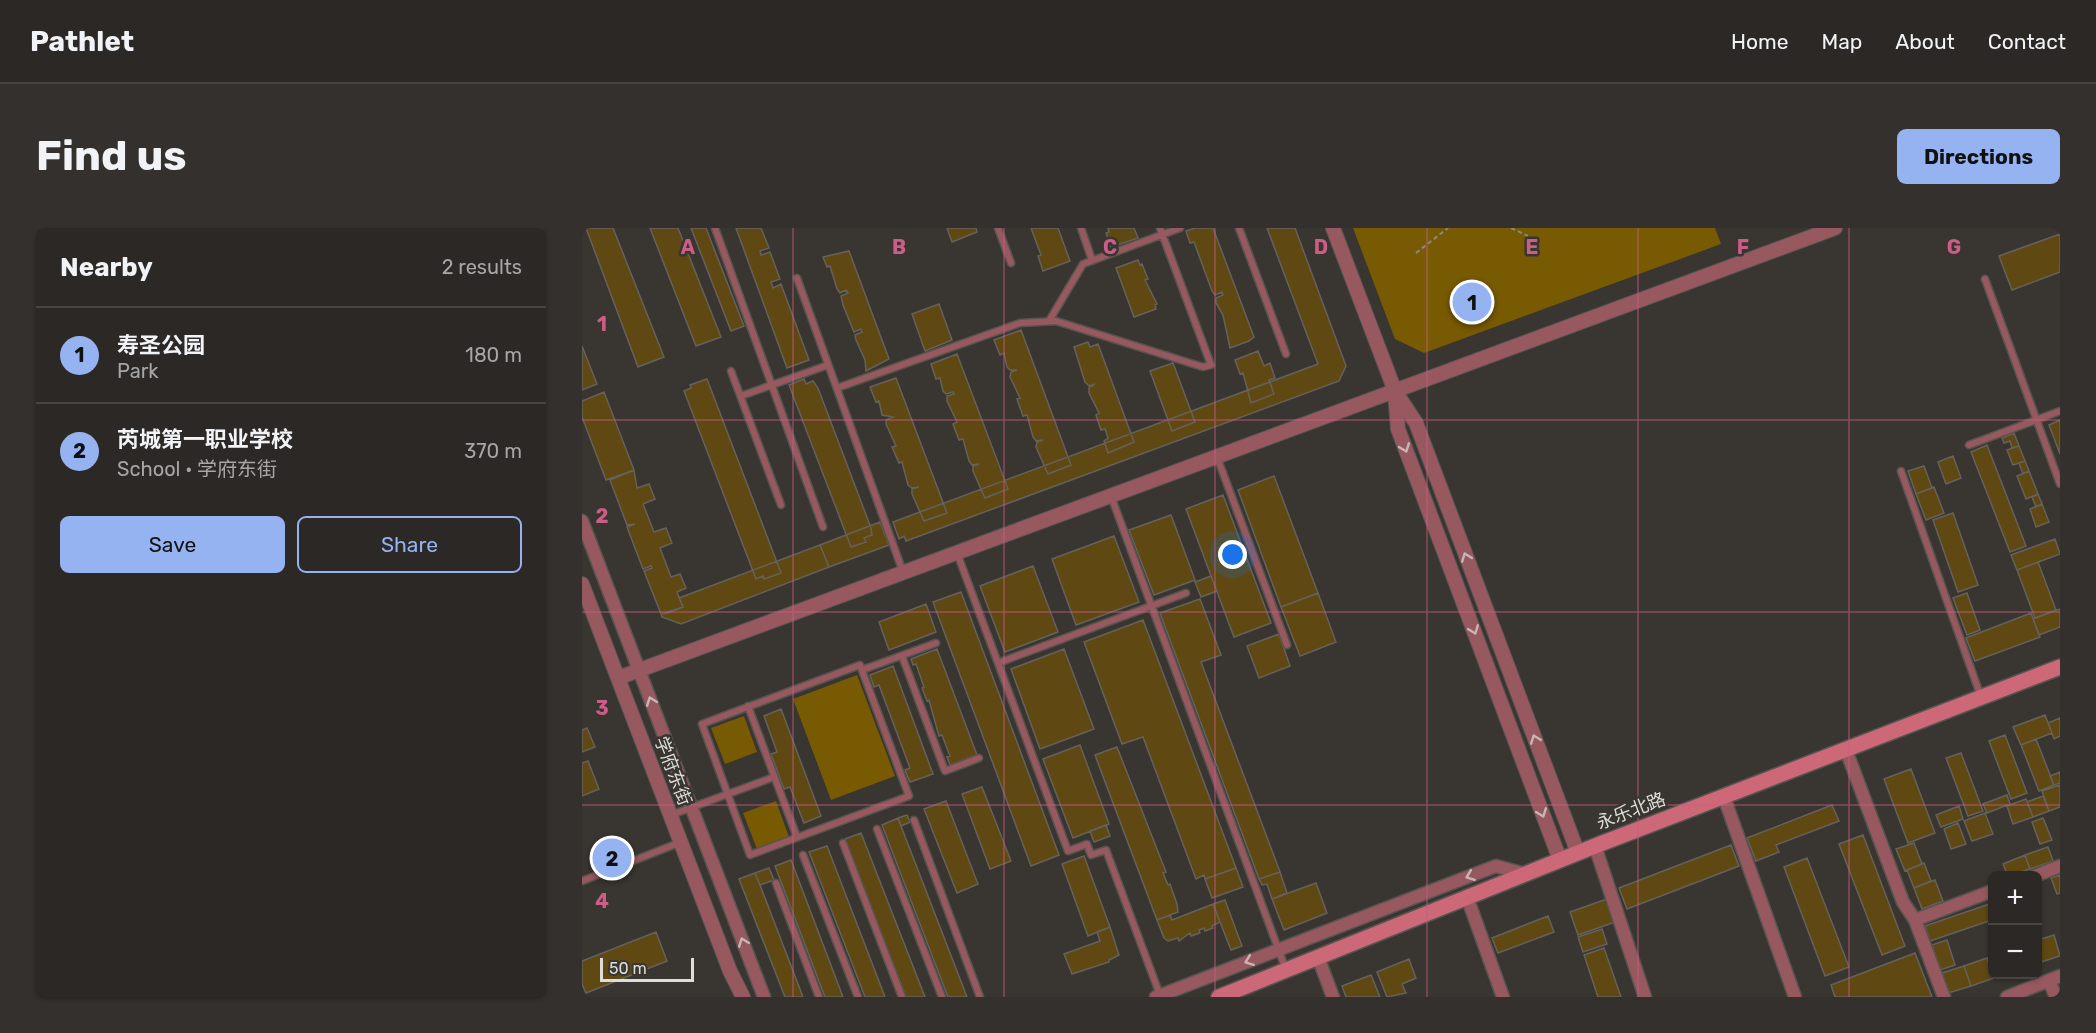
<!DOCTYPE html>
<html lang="en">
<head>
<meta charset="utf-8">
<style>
	:root { --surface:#2b2825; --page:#33302d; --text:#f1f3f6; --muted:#a6a6a7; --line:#474442; --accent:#95b2f1 }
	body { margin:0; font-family:Rubik,"Noto Sans SC",sans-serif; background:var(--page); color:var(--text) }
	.controls { position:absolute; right:18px; bottom:18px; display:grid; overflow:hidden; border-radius:9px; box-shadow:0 2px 4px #0004 }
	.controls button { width:54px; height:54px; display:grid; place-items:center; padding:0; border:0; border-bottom:2px solid var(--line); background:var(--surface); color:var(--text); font:30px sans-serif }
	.scale { position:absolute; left:18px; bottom:15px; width:94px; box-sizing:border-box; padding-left:6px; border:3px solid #dfddd9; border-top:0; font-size:16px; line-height:21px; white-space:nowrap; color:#dfddd9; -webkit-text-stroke:4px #393631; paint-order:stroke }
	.you { position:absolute; left:651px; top:327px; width:21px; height:21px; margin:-15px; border:4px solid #fff; border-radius:50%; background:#1a73e8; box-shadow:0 0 0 9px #1a73e833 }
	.badge { display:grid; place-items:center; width:39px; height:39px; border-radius:50%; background:var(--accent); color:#111; font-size:20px; font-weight:700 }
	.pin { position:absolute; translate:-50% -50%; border:3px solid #fff; box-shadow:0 2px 6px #0006 }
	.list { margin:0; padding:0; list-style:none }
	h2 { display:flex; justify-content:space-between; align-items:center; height:78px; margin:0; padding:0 24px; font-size:26px }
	h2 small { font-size:20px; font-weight:400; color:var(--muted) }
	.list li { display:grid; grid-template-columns:39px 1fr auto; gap:18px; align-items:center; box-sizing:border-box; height:96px; padding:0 24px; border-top:2px solid var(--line) }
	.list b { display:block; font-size:22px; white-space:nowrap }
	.list p { margin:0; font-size:20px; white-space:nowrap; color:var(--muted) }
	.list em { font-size:20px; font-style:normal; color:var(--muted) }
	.actions { display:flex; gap:12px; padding:18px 24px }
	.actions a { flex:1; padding:14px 0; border:2px solid var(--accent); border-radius:9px; text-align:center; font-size:21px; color:var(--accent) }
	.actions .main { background:var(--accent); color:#111 }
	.map { position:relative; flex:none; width:1478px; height:769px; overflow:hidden; border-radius:9px }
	header { display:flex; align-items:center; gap:36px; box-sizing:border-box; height:84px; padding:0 30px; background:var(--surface); border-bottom:2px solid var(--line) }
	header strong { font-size:28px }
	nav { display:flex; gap:33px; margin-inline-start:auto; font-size:21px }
	.intro { display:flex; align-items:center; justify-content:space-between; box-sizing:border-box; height:144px; padding:0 36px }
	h1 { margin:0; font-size:42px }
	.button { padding:15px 27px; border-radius:9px; background:var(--accent); color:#111; font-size:21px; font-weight:700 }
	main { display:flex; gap:36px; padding:0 36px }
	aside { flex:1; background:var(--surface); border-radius:9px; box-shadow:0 2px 4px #0004 }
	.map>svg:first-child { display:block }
</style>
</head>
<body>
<header>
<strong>Pathlet</strong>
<nav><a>Home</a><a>Map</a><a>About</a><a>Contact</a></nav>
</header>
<div class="intro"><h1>Find us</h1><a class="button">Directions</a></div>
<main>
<aside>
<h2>Nearby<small>2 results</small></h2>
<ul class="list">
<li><span class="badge">1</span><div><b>寿圣公园</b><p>Park</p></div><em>180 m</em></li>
<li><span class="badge">2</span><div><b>芮城第一职业学校</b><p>School · 学府东街</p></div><em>370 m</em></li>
</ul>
<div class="actions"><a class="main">Save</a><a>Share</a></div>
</aside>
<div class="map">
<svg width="1478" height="769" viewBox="0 0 1478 769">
	<rect width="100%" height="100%" fill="#393631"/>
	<path fill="#785a03" d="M771 0H1133L1139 16 842 125 813 111Z
		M275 447 313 548 249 572 211 471Z
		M162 488 175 524 143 536 129 500Z
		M194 573 207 609 175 621 161 585Z"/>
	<path fill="#5f4811" stroke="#65625c" stroke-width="1.5" d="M4 0H31L82 129 56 139Z
		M68 0H96L139 109 114 118Z
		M109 0H124L162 98 149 103Z
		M154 0H179L187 20 178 23 179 27 188 24 198 51 189 54 191 60 199 56 227 132 205 140Z
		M365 0H394L395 4 370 14Z
		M449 0H476L488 33 461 43 456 28 459 27Z
		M526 0H552L556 10 529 19 524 5 527 4Z
		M613 0H631L672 109 667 113 648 120 641 87 634 75V70L641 67 640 64 633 67 630 63 612 14 608 15 604 3Z
		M685 0H713L764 138 757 153 324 313 322 308 317 311 311 294 736 136Z
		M1478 6V44L1430 62 1417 28Z
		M267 23 307 131 284 143 283 132 274 112 273 107 280 104 279 101 272 104 261 77 259 68 266 65 264 62 258 65 255 61 248 38 245 39 241 29Z
		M556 32 558 37 560 36 566 51 563 52 575 76 573 77 574 81 552 89 534 40Z
		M357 76 370 112 343 123 330 86Z
		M439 102 489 237 466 246 454 219 455 214 461 212 454 213 451 209 445 187 441 188 435 171 438 170 428 149 429 144 435 142H428L425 139 422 125 418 127 412 112Z
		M506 114 508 119 516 116 552 214 526 225 522 213 526 210 523 201 519 202 514 187 517 185 507 165V160L513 156 507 158 503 154 492 119Z
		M0 118 15 156 0 162Z
		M676 123 682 138 688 135 693 150 687 152 692 166 669 175 661 145 658 146 653 132Z
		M375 126 426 261 403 270 391 243V238L397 236 390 237 387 233 381 211 377 212 371 196 375 194 365 173V168L372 166 371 164 364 166 361 163 358 150 354 151 349 136Z
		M591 135 613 194 590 203 568 143Z
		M314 150 365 285 342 293 330 266V261L337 259 330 260 326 257 320 234 317 235 310 219 314 218 304 196V192L311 189 300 187 297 173 294 174 288 159Z
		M125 151 199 345 182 351 181 348 174 351 102 163 109 160 108 157Z
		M222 151 224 156 231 153 236 160 289 300 290 307 282 310 284 314 269 319 207 157Z
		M22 164 52 242 24 252 0 189V173Z
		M1478 192V226L1467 197Z
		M1432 205 1437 218 1430 220 1428 213 1422 215 1420 210Z
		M1405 217 1444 318 1428 324 1389 224Z
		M1437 218 1443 233 1431 237 1425 222Z
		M1371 228 1379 250 1364 256 1356 234Z
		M1443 233 1447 243 1441 246 1437 235Z
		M1342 238 1350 260 1334 266 1326 243Z
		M52 242 55 260 67 256 73 271 61 276 72 304 84 300 90 315 78 320 89 349 98 346 104 360 95 364 101 379 86 385 79 386 62 343 70 340 69 338 61 341 45 299 53 296 45 297 28 252Z
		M1447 243 1456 266 1444 271 1435 248Z
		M692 248 736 365 699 379 656 262Z
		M1352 259 1362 285 1344 292 1334 266Z
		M1456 266 1460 276 1454 279 1450 269Z
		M641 267 689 395 652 409 604 281Z
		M1460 276 1467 294 1454 299 1448 281Z
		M1371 285 1396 357 1376 364 1351 292Z
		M589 287 613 352 572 367 547 302Z
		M298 294 307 317 247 339 238 317Z
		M532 308 557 374 494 397 470 331Z
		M1473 311 1478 326 1435 342 1429 327Z
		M238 317 247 339 99 396 80 389 79 386 101 379 97 370Z
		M1456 334 1474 382 1453 390 1435 342Z
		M451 338 476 404 423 424 398 358Z
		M629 348 635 363 619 369 613 354Z
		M379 364 477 627 449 638 351 374Z
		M736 365 754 414 718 428 699 379Z
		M1385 365 1398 402 1385 407 1371 370Z
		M618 371 639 427 619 434 698 644 677 651 578 385Z
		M344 376 354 404 307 422 297 394Z
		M1478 381V399L1457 407 1451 391Z
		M1449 385 1458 409 1393 433 1384 410Z
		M561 392 654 640 623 651 622 647 614 651 561 509 540 516 502 414Z
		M697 406 708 438 677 450 665 418Z
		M355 421 395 527 368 537 365 529 368 528 360 507 357 508 347 472 345 473 340 460 342 459 334 436 331 437 329 431Z
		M482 421 512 501 458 521 429 441Z
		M311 438 351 546 328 554 323 542 328 540 297 457 292 459 288 447Z
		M199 481 239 588 222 595 208 559 202 561 189 526 195 524 182 488Z
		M1463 487 1470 505 1439 517 1431 499Z
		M1478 490V508L1472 511 1466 495Z
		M5 500 13 519 0 524V502Z
		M1423 507 1445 565 1429 571 1407 513Z
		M1454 511 1472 557 1457 563 1439 517Z
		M498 517 527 596 491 610 461 531Z
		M535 519 584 644 581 645 586 657 588 656 595 676 596 684 575 692 513 527Z
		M1379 525 1401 583 1386 588 1364 530Z
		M6 533 17 561 0 568V535Z
		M1329 541 1353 605 1326 615 1302 551Z
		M1478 544V555L1472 557 1468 548Z
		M1478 557V579L1467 583 1460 563Z
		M400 559 429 633 408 641 380 566Z
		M1425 567 1428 576 1405 585 1401 576Z
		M1461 568 1467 583 1451 589 1445 574Z
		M1444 571 1451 589 1431 596 1425 578Z
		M364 573 396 656 375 665 342 581Z
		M1250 577 1257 593 1194 617 1197 624 1174 633 1165 610Z
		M1377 578 1381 591 1359 599 1354 587Z
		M1403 585 1411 606 1390 613 1382 593Z
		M325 587 328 594 319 598 316 590Z
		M316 590 319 598 385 769H366L300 597Z
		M1461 590 1470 612 1458 616 1450 594Z
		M1376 595 1384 616 1369 621 1362 601Z
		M524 597 528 608 512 614 508 603Z
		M279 605 343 769H324L263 611Z
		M1281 607 1323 718 1300 727 1257 616Z
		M1332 615 1340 636 1323 643 1314 621Z
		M1149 617 1157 638 1045 681 1037 660Z
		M245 618 303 769H283L227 624Z
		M1466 619 1471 633 1448 641 1443 627Z
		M1443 627 1448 641 1426 648 1421 636Z
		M502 628 528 699 506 708 480 636Z
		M1225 630 1267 739 1243 748 1202 639Z
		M209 632 261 769H243L193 638Z
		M1342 635 1349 653 1332 660 1325 642Z
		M187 640 192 652 178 657 173 645Z
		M654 640 661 659 630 670 623 651Z
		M698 644 705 665 690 671 685 656 680 657 677 651Z
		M173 645 178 657 221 769H203L157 651Z
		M1478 647V665L1475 666 1469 650Z
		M1353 652 1361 673 1340 681 1332 660Z
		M734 655 745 685 702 702 690 671Z
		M1025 671 1033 694 996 707 988 684Z
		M643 672 660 718 649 722 631 676Z
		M1410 675V692L1348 713 1343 698Z
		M631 676 638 694 630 698 631 700 623 703 622 700 617 702 618 705 609 708 608 705 597 713 596 710 586 713 582 710 575 692 588 687 590 692Z
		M966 688 972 704 916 725 910 710Z
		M528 699 537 727 527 732V734L490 746 482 726 518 713 515 704Z
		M1020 701 1025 716 1001 724 996 709Z
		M74 704 85 733 4 765 0 756V733Z
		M1472 707 1478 728 1456 735V712Z
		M1365 712 1373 737 1358 742 1350 717Z
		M1022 720 1039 769H1016L1002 727Z
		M1333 725 1350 769H1253L1249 757Z
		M1405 730 1412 750 1389 758 1382 738Z
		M827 731 834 750 820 756 824 765 805 769 795 744Z
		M1382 738 1389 758 1366 765 1360 745Z
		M789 747 798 769H764L760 758Z"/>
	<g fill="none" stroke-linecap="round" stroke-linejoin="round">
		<defs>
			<path id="service" d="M133 0 241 299
				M416 0 429 35
				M499 0 510 32
				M657 0 704 126
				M215 50 321 344
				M1403 51 1478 256
				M467 93 501 36 598 0
				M149 143 199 277
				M255 160 438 95 474 93 621 139 629 137 578 0
				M159 168 246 137
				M1387 217 1478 183
				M635 229 705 417
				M1319 243 1399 469
				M529 268 704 742
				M375 325 486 623 505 616 509 627 524 622 578 767
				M320 428 363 543 397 530
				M416 435 604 365
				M278 437 327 568 168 627 120 496Z
				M280 442 354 415
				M166 478 215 609
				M89 587 192 549
				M332 592 398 769
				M295 601 360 769
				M261 615 320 769
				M221 627 276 769
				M0 653 99 614
				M194 655 237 769"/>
			<path id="minor" d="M0 293 182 769
				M1264 522 1321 674 1333 692 1362 769
				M1142 569 1213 769
				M1013 618 1063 769
				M1453 648 1478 638
				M885 669 921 769
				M1333 692 1410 663
				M736 729 751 769
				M1467 753 1474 769
				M574 769 914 638 943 646
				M1425 769 1478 748"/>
			<path id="tertiary" d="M751 0 813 163 834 195 996 625
				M813 165 816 201 978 632
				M0 356 148 743 161 769
				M36 450 1253 0"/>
			<path id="secondary" d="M637 769 1018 616 1478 439"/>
		</defs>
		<use href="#service" stroke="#57544f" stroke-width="9"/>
		<use href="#minor" stroke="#57544f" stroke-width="15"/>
		<use href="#tertiary" stroke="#57544f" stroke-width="16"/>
		<use href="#secondary" stroke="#57544f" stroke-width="18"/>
		<path stroke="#8a8883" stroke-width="2" stroke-dasharray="4.5 3" stroke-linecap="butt" d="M929 0 946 8
			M834 25 866 0"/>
		<use href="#service" stroke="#975860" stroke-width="6"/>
		<use href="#minor" stroke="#975860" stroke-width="12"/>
		<use href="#tertiary" stroke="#975860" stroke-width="14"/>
		<use href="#secondary" stroke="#cc6877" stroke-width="15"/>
	</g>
	<defs><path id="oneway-chevron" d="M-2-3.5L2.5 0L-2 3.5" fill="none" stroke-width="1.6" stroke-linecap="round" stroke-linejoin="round" transform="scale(1.5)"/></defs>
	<g stroke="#c9b5b5">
		<use href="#oneway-chevron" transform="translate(823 220) rotate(69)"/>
		<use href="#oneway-chevron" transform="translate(884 329) rotate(-111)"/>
		<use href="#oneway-chevron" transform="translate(892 402) rotate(69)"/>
		<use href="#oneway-chevron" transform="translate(69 473) rotate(-111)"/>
		<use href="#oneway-chevron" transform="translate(953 511) rotate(-111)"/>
		<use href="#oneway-chevron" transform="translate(960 585) rotate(69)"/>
		<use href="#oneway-chevron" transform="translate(888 648) rotate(159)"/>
		<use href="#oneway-chevron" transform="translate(161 714) rotate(-111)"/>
		<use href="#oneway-chevron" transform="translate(667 733) rotate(159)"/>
	</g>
	<path fill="none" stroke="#cc5d87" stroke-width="1.5" stroke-opacity="0.55" d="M211 0V769M422 0V769M633 0V769M845 0V769M1056 0V769M1267 0V769M0 192H1478M0 384H1478M0 577H1478"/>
	<g text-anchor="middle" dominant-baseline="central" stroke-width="5" stroke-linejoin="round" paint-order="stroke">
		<g font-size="18" fill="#dfddd9" stroke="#393631">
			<text transform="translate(91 543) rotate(69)">学府东街</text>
			<text transform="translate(1049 583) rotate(-21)">永乐北路</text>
		</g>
	</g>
	<g font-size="20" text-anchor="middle" font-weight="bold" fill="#cc5d87" stroke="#393631" stroke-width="5" stroke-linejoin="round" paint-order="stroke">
		<text x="106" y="26">A</text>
		<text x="317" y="26">B</text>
		<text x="528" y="26">C</text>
		<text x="739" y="26">D</text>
		<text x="950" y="26">E</text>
		<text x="1161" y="26">F</text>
		<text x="1372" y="26">G</text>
		<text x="20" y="103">1</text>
		<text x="20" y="295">2</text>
		<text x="20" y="487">3</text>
		<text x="20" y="680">4</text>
	</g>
</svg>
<div class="controls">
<button>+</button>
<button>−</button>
</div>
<div class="scale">50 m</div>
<div class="you"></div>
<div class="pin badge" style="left:890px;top:74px">1</div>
<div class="pin badge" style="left:30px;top:630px">2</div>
</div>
</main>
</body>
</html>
